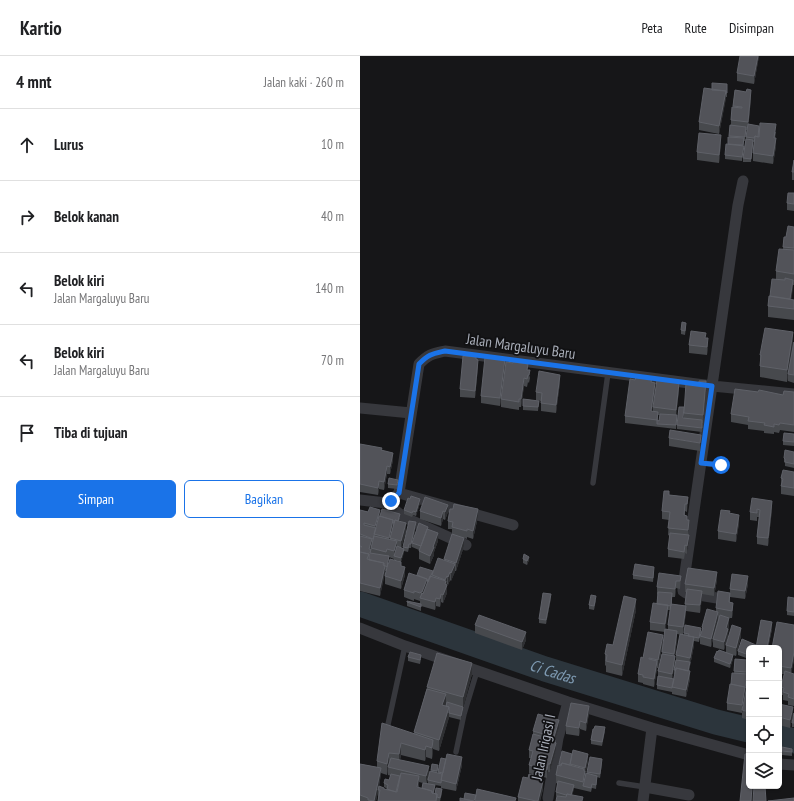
<!DOCTYPE html>
<html lang="id">
<head>
<meta charset="utf-8">
<style>
	:root { --surface:#fff; --page:#f6f6f6; --text:#202124; --muted:#757577; --line:#e0e0e0; --accent:#1a73e8 }
	body { margin:0; font-family:"PT Sans Narrow",sans-serif; background:var(--page); color:var(--text) }
	.controls { position:absolute; right:12px; bottom:12px; display:grid; overflow:hidden; border-radius:6px; box-shadow:0 1px 3px #0004 }
	.controls button { width:36px; height:36px; display:grid; place-items:center; padding:0; border:0; border-bottom:1px solid var(--line); background:var(--surface); color:var(--text); font:20px sans-serif }
	.stop { position:absolute; width:12px; height:12px; margin:-9px; border:3px solid #1a73e8; border-radius:50%; background:#fff }
	.stop.end { background:#1a73e8; border-color:#fff; box-shadow:0 1px 4px #0008 }
	.list { margin:0; padding:0; list-style:none }
	h2 { display:flex; justify-content:space-between; align-items:center; height:52px; margin:0; padding:0 16px; font-size:17px }
	h2 small { font-size:13px; font-weight:400; color:var(--muted) }
	.list li { display:grid; grid-template-columns:26px 1fr auto; gap:12px; align-items:center; box-sizing:border-box; height:72px; padding:0 16px; border-top:1px solid var(--line) }
	.list b { display:block; font-size:15px; white-space:nowrap }
	.list p { margin:0; font-size:13px; white-space:nowrap; color:var(--muted) }
	.list em { font-size:13px; font-style:normal; color:var(--muted) }
	.actions { display:flex; gap:8px; padding:12px 16px }
	.actions a { flex:1; padding:9px 0; border:1px solid var(--accent); border-radius:6px; text-align:center; font-size:14px; color:var(--accent) }
	.actions .main { background:var(--accent); color:#fff }
	.icon { flex:none; width:22px; height:22px; fill:none; stroke:currentColor; stroke-width:2; stroke-linecap:round; stroke-linejoin:round }
	.map { position:relative; flex:none; width:434px; height:745px; overflow:hidden }
	header { display:flex; align-items:center; gap:24px; box-sizing:border-box; height:56px; padding:0 20px; background:var(--surface); border-bottom:1px solid var(--line) }
	header strong { font-size:19px }
	nav { display:flex; gap:22px; margin-inline-start:auto; font-size:14px }
	main { display:flex }
	aside { flex:1; background:var(--surface) }
	.map>svg:first-child { display:block }
</style>
</head>
<body>
<header>
<strong>Kartio</strong>
<nav><a>Peta</a><a>Rute</a><a>Disimpan</a></nav>
</header>
<main>
<aside>
<h2>4 mnt<small>Jalan kaki · 260 m</small></h2>
<ul class="list">
<li><svg class="icon" aria-label="ahead" viewBox="0 0 24 24"><path d="M12 20V5M6 11l6-6 6 6"/></svg><div><b>Lurus</b></div><em>10 m</em></li>
<li><svg class="icon" aria-label="right" viewBox="0 0 24 24"><path d="M7 20v-9h11M14 6l5 5-5 5"/></svg><div><b>Belok kanan</b></div><em>40 m</em></li>
<li><svg class="icon" aria-label="left" viewBox="0 0 24 24"><path d="M17 20v-9H6M10 6l-5 5 5 5"/></svg><div><b>Belok kiri</b><p>Jalan Margaluyu Baru</p></div><em>140 m</em></li>
<li><svg class="icon" aria-label="left" viewBox="0 0 24 24"><path d="M17 20v-9H6M10 6l-5 5 5 5"/></svg><div><b>Belok kiri</b><p>Jalan Margaluyu Baru</p></div><em>70 m</em></li>
<li><svg class="icon" aria-label="arrive" viewBox="0 0 24 24"><path d="M6 21V4h12l-3 4 3 4H6"/></svg><div><b>Tiba di tujuan</b></div></li>
</ul>
<div class="actions"><a class="main">Simpan</a><a>Bagikan</a></div>
</aside>
<div class="map">
<svg width="434" height="745" viewBox="0 0 434 745">
	<rect width="100%" height="100%" fill="#161618"/>
	<g fill="none" stroke-linecap="round" stroke-linejoin="round">
		<g stroke="#2c353c" stroke-width="25">
			<path id="s1" d="M0 548 185 613 356 666 389 674"/>
			<path d="M419 681 434 685"/>
		</g>
		<path stroke="#37383d" stroke-width="5.5" d="M341 407 361 409
			M233 427 248 317
			M27 673 45 590
			M96 696 104 658 117 615
			M259 727 285 731"/>
		<path stroke="#37383d" stroke-width="11" d="M0 352 51 357
			M39 437 153 469
			M0 444 26 447 31 445 39 437 59 308C69 298 72 298 85 295L352 330 434 338
			M26 447 41 459 48 463 106 489
			M357 542 326 537 323 535V531L378 149 383 125
			M0 572 45 590 208 646 292 672 389 699
			M419 708 434 709
			M285 731 329 739
			M188 742 198 682 208 646
			M283 745 292 672"/>
	</g>
	<path fill="#47494d" fill-rule="evenodd" d="M399 0 394 28 377 25V17Z
		M367 28V41H366L359 78 339 74V66L352 33Z
		M375 34 391 42 388 74H386L385 85H384L382 105 365 103V99L368 88V81H369L370 69H371V64Z
		M388 68 416 76 415 82 416 90 413 108 393 105V97L394 86H393L391 106H383V102Z
		M361 87 359 107 337 104V96Z
		M434 104V124H432V116Z
		M434 137V155L427 154V147Z
		M434 171V229H433L431 243 434 244V264L408 261V250L416 223V215L423 193 424 181H426Z
		M326 271 325 279 321 278V274Z
		M346 282 348 290 347 299 329 297V289Z
		M434 286V327L428 325V319L427 326 400 321V299L433 287Z
		M116 303 118 311 115 342 100 341V333Z
		M145 311 141 342 168 314 170 322 169 327 168 326 167 331 164 330 161 351H159V354L141 351V343L140 350 121 347V340Z
		M200 326 196 357 181 355V345L176 344V336Z
		M292 326 295 334 292 355H293V351L319 334 316 359 317 363 316 373 265 367V360ZM298 359H300L299 365 298 364Z
		M346 333 343 367H342V376L317 373V369L324 362V357Z
		M434 336V376L420 374 419 377 414 376V378L404 377V375L388 373V369L371 366V358Z
		M163 343 179 345 178 355 163 354Z
		M434 378V390L423 389V385Z
		M309 382 341 387 340 395 309 390Z
		M0 388 22 394 33 404 30 418H27L24 434 19 433 18 439 0 436Z
		M434 396V412L425 410V407L424 406V402Z
		M434 416V440L421 438V422Z
		M28 428H38L37 433 28 432Z
		M309 439 328 441 327 456 325 455V459L327 464 329 472V487L327 498 325 497 324 503 308 501V493L310 480 308 479 309 464 302 463V455Z
		M412 445V453L408 490 397 488V481L399 461H397V465L390 464V456Z
		M60 447 56 460 53 459 52 461 44 458V454Z
		M88 449V456L85 464 83 463 81 470 60 463V455Z
		M0 454 8 456 20 458 19 460 40 462 39 465 46 475 41 492H43V491L56 470 53 484 68 474 78 485 74 496V499L70 508 59 503V494L52 491V488L51 492H49L48 496 44 495 41 506V510L45 519 41 533 25 528V520L26 515H25L20 540 0 535ZM12 486 11 492V497L10 493ZM29 501 34 503V504L39 505 28 507Z
		M370 458 379 467 376 486 358 483V475Z
		M118 461 113 483 107 481V483L104 482V490L96 515H95L91 525 90 524 88 529 87 528 86 529 87 537 83 547 81 546 80 551 76 550 75 554 61 550V555L47 550V546L60 548V545L54 543V545L44 541V534L57 519 73 516 84 504 92 478V473H88V465Z
		M163 503 169 504 167 509 163 507Z
		M294 515 293 526 273 523V519Z
		M321 520 320 533 316 532 315 541H312V548L325 550 326 536H325V528L357 524 354 540 342 538 340 557 326 555 323 579 317 578V583L312 623H314L315 618H314V614L316 604V599L324 579V577L341 576 339 586 334 585V589L329 615 330 623 326 641 312 638V634V636L297 633V629L298 621V615L302 598 305 576 290 574V566L297 548 298 539 297 538V531ZM308 554H310L308 569V574L305 573Z
		M388 528 385 543 370 541V546L373 554 372 562H369L368 580 364 594 353 591V583L351 591 340 588V580L342 576V571L356 555V552L370 537V533Z
		M191 542 186 568 179 567V563Z
		M434 542V560L427 559V555Z
		M236 544 234 554 229 553V549Z
		M276 554 262 620 246 616V610L245 609V598L253 589Z
		M115 569 166 584 162 594 115 577Z
		M434 569V604L431 617 434 618V611V650L428 649V645L423 644V639H421V631L424 618H419V592Z
		M412 573 408 592H389V603L378 599V595L396 589Z
		M381 580 376 600 373 599V603L370 612 354 606V602L358 596H366V589Z
		M303 587 298 612H297L294 631 283 628V627L278 626V618L283 602Z
		M48 601 61 603 60 608 48 605Z
		M375 603 387 608 386 618H387V615L389 607V664L382 662V654L388 619H387L385 636 382 657 367 654V647L374 617Z
		M112 618 103 651V655L101 664 89 661 79 695 73 693 72 703 66 701 65 705 41 699 40 704 69 718 67 727 68 728V724L71 715 72 708 78 713 77 717H78L81 702 102 709 96 735 81 732V730L75 729 74 737H82L80 745H18V736L16 745H0V708L17 711V705L54 678 67 631ZM28 712V719L31 720 29 724 24 727V731L28 733 27 734 24 733 19 730 21 717 27 719ZM59 726 63 727 62 732H59Z
		M419 648 433 659 430 672 419 669Z
		M229 657 226 675 220 673 219 680 206 678V670Z
		M434 657V671H432V667Z
		M199 672 195 685 196 694 190 716H188L187 722 180 720V724L183 733 180 745H158V741L168 722 178 720 169 717V709L171 702H169V694L173 679V675Z
		M245 675 242 690 231 688V684Z
		M422 691 432 693V700L422 699Z
		M202 695 228 705 225 719 227 718V716L242 707 240 722 237 721 236 733 232 732 231 736 214 732 212 739 223 745 196 740V736L198 728 196 727V719L199 709Z"/>
	<path fill="#2f3033" d="M398 0H399L394 28V20Z
		M391 34V42L388 74V66Z
		M366 35V43L359 78V70Z
		M361 79V87L359 107V99Z
		M416 82V90L413 108V100Z
		M433 224V232L430 254V246Z
		M433 276V287L427 326V314Z
		M348 282V290L347 299V291Z
		M145 303V311L140 350V342Z
		M118 304V311L115 342V335Z
		M200 319V326L196 357V349Z
		M164 322V330L161 351V343Z
		M346 325V333L343 367V359Z
		M295 327V334L291 362V355Z
		M319 327V334L316 362V354Z
		M341 379V387L340 395V387Z
		M33 397V404L30 418V411Z
		M27 410V418L24 434V426Z
		M19 425V433L18 439V432Z
		M60 443V447L56 460V456Z
		M412 445V453L408 490V482Z
		M88 449V456L85 464V456Z
		M118 453V461L113 483V475Z
		M20 454V458L15 474V470Z
		M83 455V463L81 470V462Z
		M379 459V467L376 486V478Z
		M33 464V472L30 482 29 489V482Z
		M329 464V472L328 482V474Z
		M56 466V470L51 492V488Z
		M46 467V475L41 493V485Z
		M78 477V485L74 496V499L70 508V500Z
		M329 479V487L327 498V490Z
		M104 482V490L96 515V507Z
		M12 483V487L9 497V493Z
		M37 485V493L34 500V495Z
		M44 493V497L41 506V502Z
		M169 501V504L167 509V505Z
		M95 508V516L91 525V517Z
		M25 510V518L20 540V532Z
		M45 511V519L41 533V525Z
		M90 516V524L88 529V521Z
		M357 516V524L354 540V532Z
		M87 520V528L86 530 87 529V537L83 547V539L85 535V524Z
		M388 520V528L385 543V535Z
		M67 523V530L62 543V536Z
		M316 525V532L315 541V533Z
		M342 535V543L340 557V549Z
		M81 538V546L80 551V543Z
		M191 538V542L186 568V564Z
		M76 542V550L75 554V546Z
		M276 543V554L262 620V609Z
		M373 547V554L372 562V555Z
		M308 549V557L305 576V568Z
		M326 550V557L323 579V571Z
		M358 556V564L351 591V583Z
		M369 562V570L366 580V572Z
		M412 566V573L408 592H407Z
		M381 572V580L376 600V592Z
		M368 573V580L364 594V586Z
		M317 575V583L314 606V598Z
		M166 576V584L162 594V586Z
		M303 579V587L298 612V604Z
		M334 581V589L328 621 330 602Z
		M434 596V604L431 620V612Z
		M373 599V603L370 612V608Z
		M315 600V608L312 626V618Z
		M297 605V613L294 631V623Z
		M112 607V618L103 653V641Z
		M330 615V623L326 641V634Z
		M385 631V639L382 657V649Z
		M86 638V649L82 660V649Z
		M229 650V657L226 675V667Z
		M89 651V662L79 695V684Z
		M103 651V655L101 664V660Z
		M433 651V659L430 672V664Z
		M199 664V672L195 685V690L196 687V694L190 716V708L194 689V681Z
		M220 665V673L219 680V672Z
		M73 684V695L72 703V692Z
		M41 687V699L39 709V698Z
		M66 690V701L65 705V694Z
		M29 697V708L27 719V708Z
		M228 698V705L223 730 224 715V713V719L225 712Z
		M102 701V709L96 735V728Z
		M242 703V707L240 722V718Z
		M188 708V716L187 722V714Z
		M69 710V718L66 727V720Z
		M21 712V720L18 734V736L16 745H14Z
		M59 720V728L57 739V731Z
		M183 725V733L180 745H178Z
		M214 729V733L211 744V740Z
		M392 730H393L392 745H391Z
		M82 733V737L80 745V742Z"/>
	<path fill="#525359" stroke="#5f6168" d="M380 0H398L394 20 377 17Z
		M352 27 367 28V37H366V35L352 34Z
		M344 32 366 35 359 70 339 66Z
		M387 33 391 34 388 66 371 64 372 51 382 52V51L373 50 375 34 386 36Z
		M400 67 416 68 414 82H416L413 100 393 97 395 80 399 81Z
		M388 68 399 70 398 81 395 80 394 82 386 81Z
		M370 69 386 71 385 81 369 80Z
		M339 77 361 79 359 99 337 96Z
		M368 81 384 82 383 89 368 88Z
		M386 83 393 84 391 103 383 102Z
		M366 88 384 90 382 101 365 99Z
		M434 104V116H432Z
		M428 137H434V148L427 147Z
		M428 170 434 171V192L423 191 424 181H426Z
		M419 193 434 194V218L416 215Z
		M425 222 433 224 430 243 410 240 412 223 425 224Z
		M409 240 434 244V253L408 250Z
		M322 266 326 267 325 275 321 274Z
		M405 272 433 276 427 314 400 310 401 299H400Z
		M331 275 346 277 345 282H348L347 291 329 289Z
		M434 286V319L428 318Z
		M103 300 116 301V303L118 304 115 335 100 333Z
		M125 301 145 303 140 342 121 340Z
		M146 306 153 307V306L168 308 167 314H170L169 319H168L167 323 164 322 161 343H159V346L141 343Z
		M179 315 200 319 196 349 181 347 182 337 176 336Z
		M276 321 292 322 291 326 295 327 291 355 298 356 297 364 265 360 270 323 275 324Z
		M297 324 319 327 316 354 293 351Z
		M339 325H346L343 359 324 357 326 327 339 328Z
		M375 333 398 336 399 334 423 339 424 335 434 336V369L420 367 419 369 414 368V371L404 369 405 367 388 365 389 361 371 358Z
		M163 343 179 345 178 351 163 350Z
		M319 351H324L323 362 342 364V372L317 369Z
		M300 358 317 359 316 369 297 368V364L299 365Z
		M310 374 341 379 340 387 309 382Z
		M424 377 434 378V386L423 385Z
		M0 388 22 392 21 394 33 397 30 411 27 410 24 426 19 425 18 432 0 428Z
		M425 394 434 396V408L425 406V403L424 402Z
		M423 414 434 416V432L421 430 423 423 421 422Z
		M29 422 38 424 37 429 28 428Z
		M304 435H309V439L328 441 327 448H325L324 459 327 460V464H329L328 474 308 472 310 456 302 455Z
		M51 440 60 443 56 456 53 455 52 457 44 454 48 442 50 443Z
		M65 441 88 449 85 456 83 455 81 462 60 455Z
		M392 442 412 445 408 482 397 481 400 454 397 453V457L390 456Z
		M94 448 118 453 113 475 107 473V475L92 471 93 466 88 465 90 453H93Z
		M10 451 20 454 15 470 4 467V469L16 472 13 483 0 478V454L8 456Z
		M22 453 40 458 38 465 35 464 34 467H33V464L20 460Z
		M361 454 370 455 369 457 379 459 376 478 358 475Z
		M19 460 33 464 29 482 14 478Z
		M35 464 46 467 41 485 30 482Z
		M49 465 56 466 51 488H49L48 492 43 491Z
		M59 467 68 471 61 490 52 487Z
		M67 473 78 477 73 491H74L70 500 59 495Z
		M310 477 329 479 327 490 325 489 324 496 308 493Z
		M92 478 104 482 96 507 84 503Z
		M0 480 12 483 9 493H11L10 497 29 500 27 511 24 509V507L9 504V498L0 496V490L2 491 0 490Z
		M14 480 37 485 34 495 27 493 26 496 11 492Z
		M37 490 44 493 41 502 34 500Z
		M0 496 9 498 7 503 24 507 23 509 25 510 20 532 0 527Z
		M164 498 169 501 167 505 163 503Z
		M78 502 95 508 91 517 90 516 88 521 87 520 85 524 72 519Z
		M30 503 41 506V510L45 511 41 525 25 520 28 507H29Z
		M275 508 294 511 293 522 273 519Z
		M60 511 73 515 68 526 67 523 57 519Z
		M328 512 357 516 354 532 325 528Z
		M49 517 67 523 62 536H61L60 537 54 535V537L44 534Z
		M299 517 321 520 320 525H316L315 533 297 531Z
		M372 518 388 520 385 535 370 533Z
		M70 520 86 525 85 528 87 529 83 539 81 538 80 543 76 542 75 546 60 542 62 537 63 538Z
		M327 533 342 535 340 549 325 548Z
		M358 535 370 537 369 546 373 547 372 555 356 552Z
		M298 536 312 537 311 550 297 548Z
		M183 537 191 538 186 564 179 563Z
		M231 539 236 540 234 550 229 549Z
		M264 540 276 543 262 609 246 605 247 599 245 598 247 588 253 589Z
		M428 541 434 542V556L427 555Z
		M47 545 61 548V551L47 546Z
		M293 547 308 549 305 568 290 566Z
		M311 548 326 550 323 571 308 569Z
		M347 553 358 556 351 583 340 580 343 572 342 571Z
		M119 559 166 576 162 586 115 569Z
		M360 559 369 562 366 572 368 573 364 586 353 583Z
		M401 564 412 566 407 592H396Z
		M417 566 434 569V596L431 612 419 610V592H412Z
		M325 569 341 572 339 582 328 580 329 578 324 577Z
		M372 569 381 572 376 592 366 589Z
		M305 573 317 575 314 598 302 596Z
		M288 576 303 579 298 604 289 602V603L297 605 294 623 283 621V619L278 618 281 601 283 602Z
		M320 578 334 581 330 602 316 599Z
		M382 583 396 589 395 592H389V599L378 595Z
		M359 594 373 599 370 608 354 602 357 595 358 596Z
		M50 596 61 599 60 604 48 601Z
		M77 597 112 607 103 641 67 631Z
		M302 598 315 600 312 618 298 615Z
		M375 603 387 604 386 616 374 615Z
		M316 604 330 606 328 615 316 612V614H314Z
		M388 607H389V615H387Z
		M316 612 330 615 326 634 312 631Z
		M425 615 434 618V643L428 641 429 638 423 636 424 632 421 631Z
		M389 616V631L386 630Z
		M372 617 387 618 385 632V631L371 628Z
		M298 620 314 623 312 632 297 629Z
		M370 628 385 631 382 649 367 647Z
		M387 631 389 632V656L382 654Z
		M67 633 86 638 82 649 89 651 79 684 54 676Z
		M87 646 103 651 101 660 89 657V651L86 650Z
		M211 647 229 650 226 667 220 665 219 672 206 670Z
		M419 648 433 651 430 664 419 661Z
		M434 657V667H432Z
		M178 658 199 664 194 681 173 675Z
		M22 667 73 684 72 692 66 690 65 694 41 687 39 698 29 697 27 708 17 705Z
		M235 670 245 671 242 686 231 684 233 673H234Z
		M173 678 195 684V686L196 687 190 708H188L187 714 169 709 173 695 169 694Z
		M422 691 432 693V696L422 695Z
		M213 694 228 698 225 712 210 708Z
		M202 695 212 698 210 709 202 707 201 709 199 708Z
		M87 698 102 701 96 728 81 724Z
		M385 698H389V730H392L391 745H380Z
		M230 701 242 703 240 718 227 716Z
		M31 702 69 710 66 720 28 711Z
		M81 702 86 703 83 717 78 716Z
		M202 707 224 713V715H225L223 726 196 719 198 709 201 710Z
		M0 708 21 712 14 745 8 744V742L0 739Z
		M72 708 78 709 77 715 71 714Z
		M70 715 82 718 81 727 68 724Z
		M41 717 59 720 57 731 72 735V737L77 738 76 745H18L20 734H18L19 730 24 732V733L37 736Z
		M226 717 237 720 236 729 232 728 231 732 223 730Z
		M31 718 40 720 36 736 27 733 28 729 24 727 25 723 29 724Z
		M169 718 180 720 179 724 183 725 178 745H176L158 741 163 721 168 722Z
		M198 725 214 729 211 739 207 738 206 739 196 736Z
		M63 727 75 729 73 737H72V735L62 732Z
		M394 730H405L406 745H393Z
		M76 732 82 733 80 742 77 741V738H75Z
		M117 733 156 742 155 745H115Z
		M105 737 116 739 114 745 104 743Z
		M207 738 223 741 222 745H196L197 740 206 741Z
		M100 742 113 745H100Z
		M434 742V745H408Z"/>
	<g fill="none" stroke-linecap="round" stroke-linejoin="round">
		<path stroke="#1a73e8" stroke-width="5" d="M31 445 39 437 59 308C69 298 72 298 85 295L352 330 341 407 361 409"/>
	</g>
	<g text-anchor="middle" dominant-baseline="central" stroke-width="3.5" stroke-linejoin="round" paint-order="stroke">
		<g font-size="15" fill="#a8adb8" stroke="#111113">
			<text transform="translate(161 290) rotate(8)">Jalan Margaluyu Baru</text>
			<text transform="translate(183 691) rotate(-78)">Jalan Irigasi I</text>
		</g>
		<g font-size="16" font-style="italic" fill="#7f9bb3" stroke="#111113">
			<text stroke="none"><textPath href="#s1" startOffset="204">Ci Cadas</textPath></text>
		</g>
	</g>
</svg>
<div class="controls">
<button>+</button>
<button>−</button>
<button><svg class="icon" aria-label="locate" viewBox="0 0 24 24"><circle cx="12" cy="12" r="6"/><path d="M12 2v4M12 18v4M2 12h4M18 12h4"/></svg></button>
<button><svg class="icon" aria-label="layers" viewBox="0 0 24 24"><path d="M12 4l9 5-9 5-9-5zM3 14l9 5 9-5"/></svg></button>
</div>
<div class="stop" style="left:361px;top:409px"></div>
<div class="stop end" style="left:31px;top:445px"></div>
</div>
</main>
</body>
</html>
